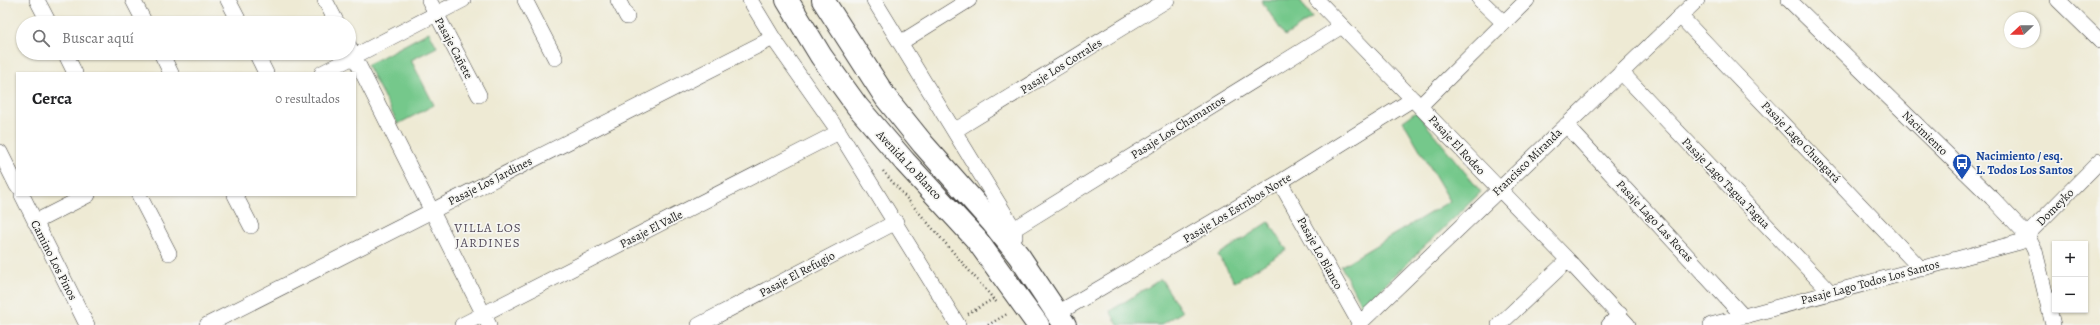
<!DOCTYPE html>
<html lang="es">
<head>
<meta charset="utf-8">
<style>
	:root { --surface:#fff; --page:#f6f6f6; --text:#202124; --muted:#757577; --line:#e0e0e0 }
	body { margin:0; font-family:Alegreya,serif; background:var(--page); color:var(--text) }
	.controls { position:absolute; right:12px; bottom:12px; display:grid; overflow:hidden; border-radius:0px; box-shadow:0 1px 3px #0004 }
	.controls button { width:36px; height:36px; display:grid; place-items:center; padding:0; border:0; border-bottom:1px solid var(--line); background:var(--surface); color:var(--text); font:20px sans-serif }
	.compass { position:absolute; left:2004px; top:12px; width:36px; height:36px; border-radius:50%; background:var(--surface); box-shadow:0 1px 3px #0004; rotate:248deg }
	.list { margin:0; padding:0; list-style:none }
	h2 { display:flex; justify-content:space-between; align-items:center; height:52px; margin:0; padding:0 16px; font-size:17px }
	h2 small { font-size:13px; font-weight:400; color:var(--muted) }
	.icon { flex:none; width:22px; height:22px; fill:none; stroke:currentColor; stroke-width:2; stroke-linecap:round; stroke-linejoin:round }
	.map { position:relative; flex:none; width:2100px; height:325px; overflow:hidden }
	.search { position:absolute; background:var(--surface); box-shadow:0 1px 3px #0004; left:16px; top:16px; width:340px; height:44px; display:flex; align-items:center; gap:10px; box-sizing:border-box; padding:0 14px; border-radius:22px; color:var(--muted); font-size:15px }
	.panel { position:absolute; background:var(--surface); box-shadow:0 1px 3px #0004; left:16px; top:72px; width:340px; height:124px; border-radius:0px }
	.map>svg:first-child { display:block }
</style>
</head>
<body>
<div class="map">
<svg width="2100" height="325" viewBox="0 0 2100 325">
	<rect width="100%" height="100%" fill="#f6f6f2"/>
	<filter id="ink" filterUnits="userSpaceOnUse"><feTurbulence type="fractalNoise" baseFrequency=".025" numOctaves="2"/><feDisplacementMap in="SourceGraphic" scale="8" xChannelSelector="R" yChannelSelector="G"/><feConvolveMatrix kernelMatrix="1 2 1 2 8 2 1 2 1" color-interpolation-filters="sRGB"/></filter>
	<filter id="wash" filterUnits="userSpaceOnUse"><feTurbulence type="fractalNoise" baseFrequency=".012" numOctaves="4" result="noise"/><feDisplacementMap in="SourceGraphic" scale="16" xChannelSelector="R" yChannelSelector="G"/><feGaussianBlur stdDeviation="0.9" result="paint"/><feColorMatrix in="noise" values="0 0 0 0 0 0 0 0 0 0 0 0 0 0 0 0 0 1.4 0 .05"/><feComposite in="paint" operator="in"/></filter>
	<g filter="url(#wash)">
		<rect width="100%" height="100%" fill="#eeead4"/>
		<path fill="#75c88b" stroke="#487254" d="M1261 0H1300L1312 18 1285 36Z
			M429 32 437 47 411 60 434 105 398 124 367 65Z
			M1416 112 1481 192 1362 307 1341 266 1450 201 1403 121Z
			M1269 222 1287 250 1235 282 1218 255Z
			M1161 279 1182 312 1161 325H1118L1110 311Z"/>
	</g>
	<g filter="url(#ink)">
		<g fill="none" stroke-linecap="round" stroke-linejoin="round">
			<defs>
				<path id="minor" d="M37 0 49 23
					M133 0 145 23
					M228 0 240 23
					M325 0 337 23
					M429 0 479 95
					M525 0 555 58
					M618 0 627 17
					M750 0 773 38 839 132 958 325
					M874 0 1014 229 1015 237
					M1317 0 1568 260 1628 325
					M1480 0 1504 23
					M1789 0 1992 198 2027 235 2035 251 2053 325
					M2058 0 2100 41
					M1680 16 1921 269
					M900 43 969 0
					M349 46 489 325
					M65 53 75 73
					M161 53 171 73
					M256 53 266 73
					M1621 72 1831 293
					M322 73 463 0
					M1420 106 1527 0
					M1566 125 1743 316
					M954 131 1167 0
					M0 152 17 186
					M1280 182 1360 324
					M22 195 87 325
					M139 195 169 253
					M235 195 251 226
					M35 222 88 195
					M1014 229 1342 26
					M1058 313 1280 182 1413 99
					M207 325 773 38
					M462 325 839 132
					M699 325 896 222
					M1358 325 1697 0
					M1499 325 1568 260
					M1609 325 1620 314
					M1711 325 2020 242 2100 161"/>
				<path id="secondary" d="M787 0 821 56 857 106 905 162 976 239 1038 325
					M823 0 886 98 923 144 992 222 1019 256 1065 325"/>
			</defs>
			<use href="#minor" stroke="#3c3b38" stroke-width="16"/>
			<use href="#secondary" stroke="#3c3b38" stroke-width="24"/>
			<path stroke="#3c3b38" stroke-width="2.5" stroke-dasharray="1 3" stroke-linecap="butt" d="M883 171 998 304
				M968 314 993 299
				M988 325 1007 314"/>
			<use href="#minor" stroke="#fff" stroke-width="15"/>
			<use href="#secondary" stroke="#fff" stroke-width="22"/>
		</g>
	</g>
	<defs>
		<symbol id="bus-pin" viewBox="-11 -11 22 30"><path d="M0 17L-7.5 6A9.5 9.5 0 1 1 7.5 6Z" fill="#1a4fb4" stroke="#f6f6f2"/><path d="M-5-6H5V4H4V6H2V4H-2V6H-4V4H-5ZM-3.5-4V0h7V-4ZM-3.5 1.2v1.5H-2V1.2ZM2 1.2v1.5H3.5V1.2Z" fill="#fff"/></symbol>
	</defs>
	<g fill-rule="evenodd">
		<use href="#bus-pin" x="1951" y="152" width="22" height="30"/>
	</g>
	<g text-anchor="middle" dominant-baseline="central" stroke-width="3.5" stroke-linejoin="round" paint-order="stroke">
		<g font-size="12" fill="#1c1c1c" stroke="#f6f6f2">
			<text transform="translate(454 48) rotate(62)">Pasaje Cañete</text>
			<text transform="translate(1061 66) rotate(-32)">Pasaje Los Corrales</text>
			<text transform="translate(1178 127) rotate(-32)">Pasaje Los Chamantos</text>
			<text transform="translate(1925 133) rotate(44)">Nacimiento</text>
			<text transform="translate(1801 142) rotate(46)">Pasaje Lago Chungará</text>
			<text transform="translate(1457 145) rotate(47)">Pasaje El Rodeo</text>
			<text transform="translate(1527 162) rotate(-44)">Francisco Miranda</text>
			<text transform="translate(909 165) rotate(47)">Avenida Lo Blanco</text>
			<text transform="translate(490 181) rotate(-27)">Pasaje Los Jardines</text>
			<text transform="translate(1726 183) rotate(46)">Pasaje Lago Tagua Tagua</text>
			<text transform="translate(2055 207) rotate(-45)">Domeyko</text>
			<text transform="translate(1237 208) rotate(-31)">Pasaje Los Estribos Norte</text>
			<text transform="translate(1655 221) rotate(47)">Pasaje Lago Las Rocas</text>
			<text transform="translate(651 229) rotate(-27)">Pasaje El Valle</text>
			<text transform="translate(1320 253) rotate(61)">Pasaje Lo Blanco</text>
			<text transform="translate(54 260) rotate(63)">Camino Los Pinos</text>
			<text transform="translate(797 274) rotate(-28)">Pasaje El Refugio</text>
			<text transform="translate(1870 282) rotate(-15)">Pasaje Lago Todos Los Santos</text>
		</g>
		<g font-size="12" font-weight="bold" fill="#164399" stroke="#f6f6f2" text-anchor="start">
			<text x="1976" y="156">Nacimiento / esq.<tspan x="1976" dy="14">L. Todos Los Santos</tspan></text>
		</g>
		<g font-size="13" letter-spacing="1" fill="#564d5b" stroke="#f6f6f2">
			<text x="488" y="227">VILLA LOS<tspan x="488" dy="15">JARDINES</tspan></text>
		</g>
	</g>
</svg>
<div class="controls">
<button>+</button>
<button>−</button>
</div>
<svg class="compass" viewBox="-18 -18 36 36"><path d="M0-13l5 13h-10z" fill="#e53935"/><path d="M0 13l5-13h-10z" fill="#757577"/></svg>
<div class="search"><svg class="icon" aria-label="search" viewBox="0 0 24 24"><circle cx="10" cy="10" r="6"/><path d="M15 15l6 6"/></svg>Buscar aquí</div>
<section class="panel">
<h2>Cerca<small>0 resultados</small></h2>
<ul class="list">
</ul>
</section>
</div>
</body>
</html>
